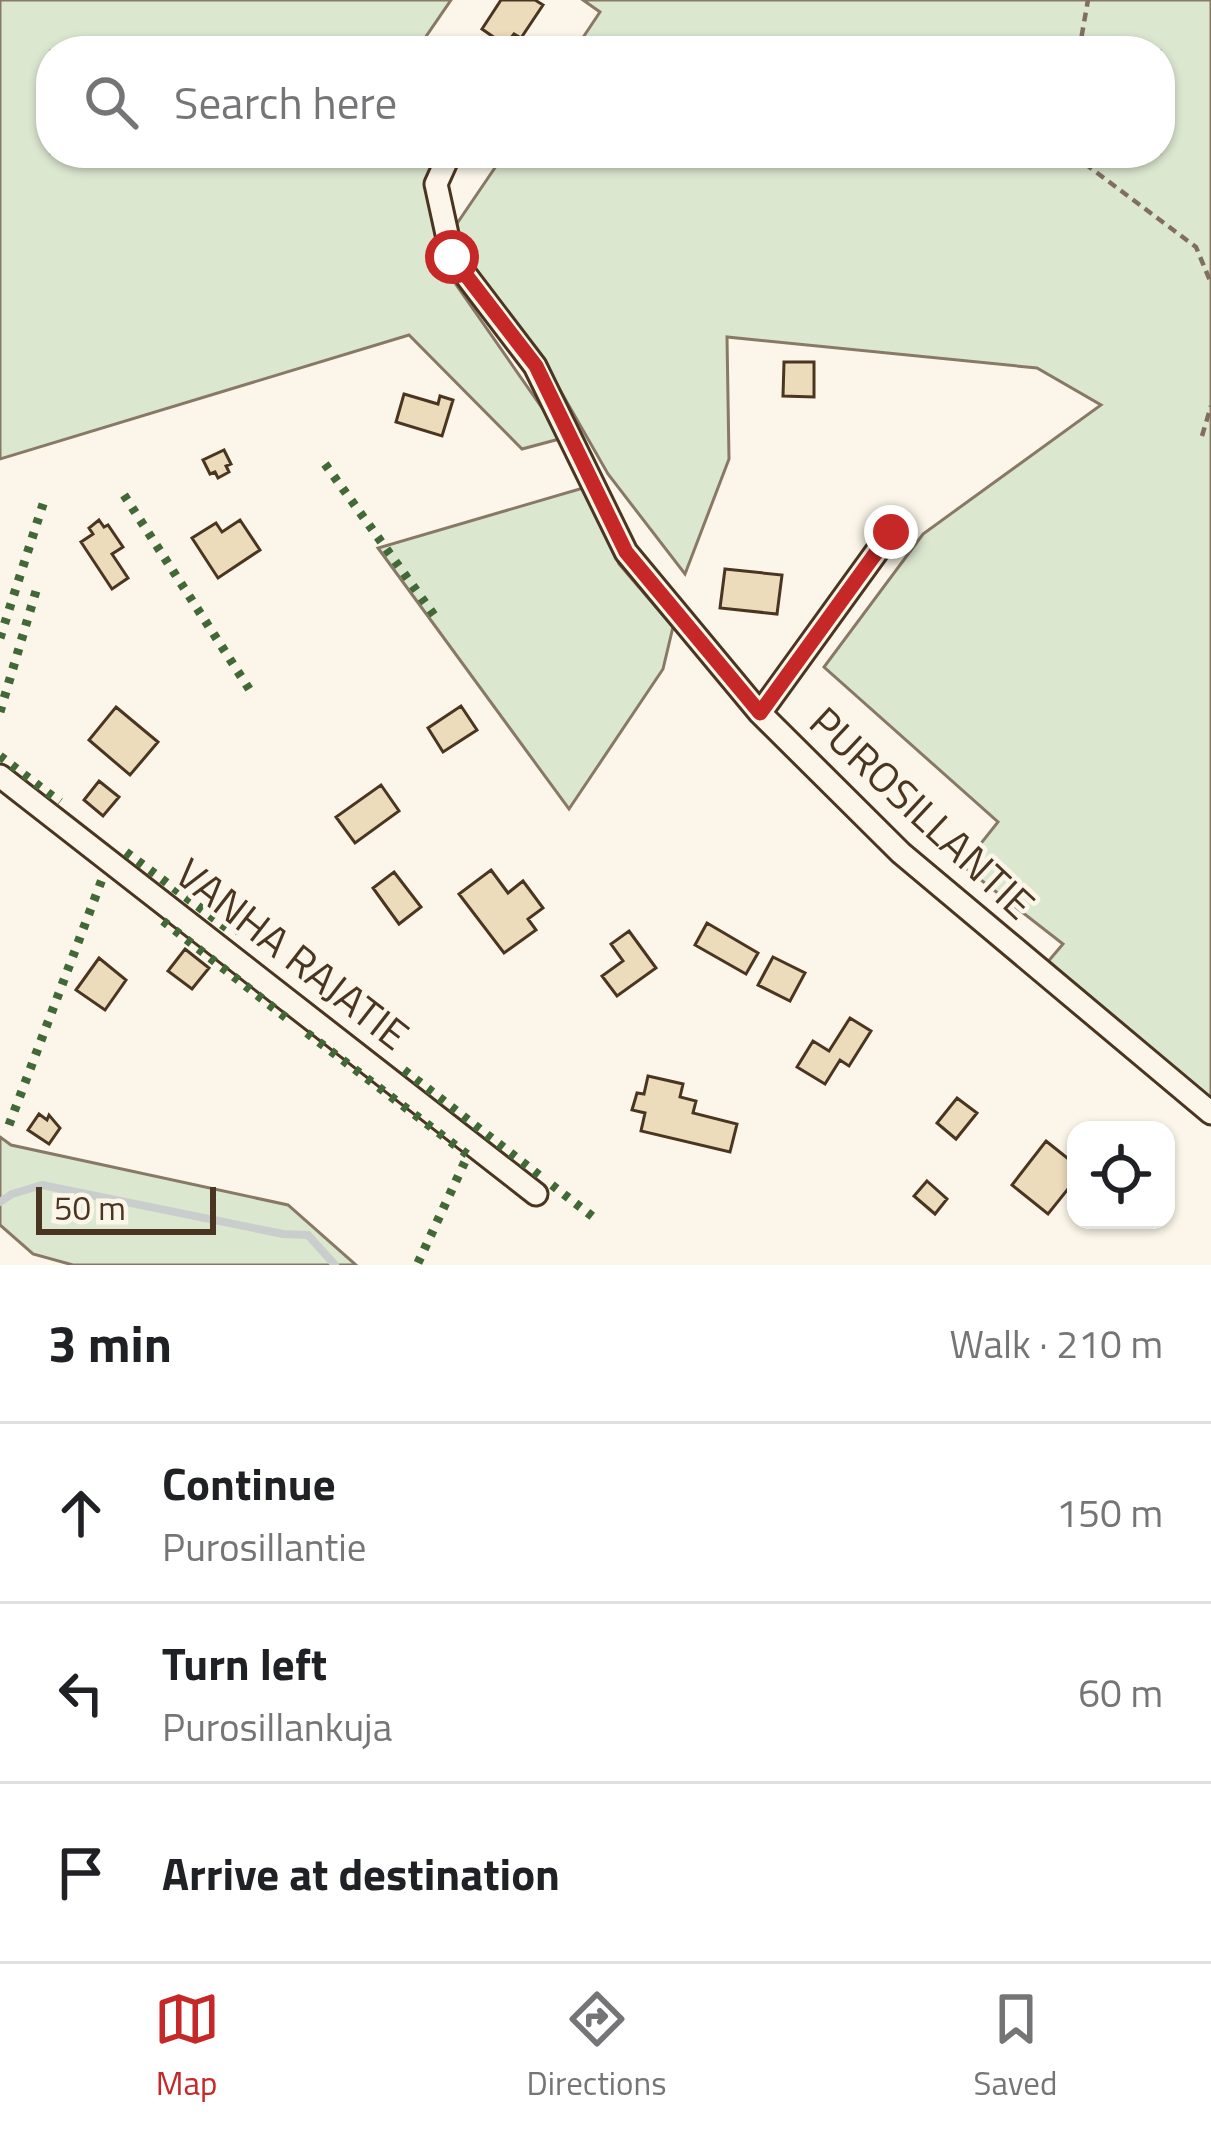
<!DOCTYPE html>
<html lang="en">
<head>
<meta charset="utf-8">
<style>
	:root { --surface:#fff; --page:#f6f6f6; --text:#202124; --muted:#757577; --line:#e0e0e0; --accent:#c62828 }
	body { margin:0; font-family:"Titillium Web",sans-serif; background:var(--page); color:var(--text) }
	.controls { position:absolute; right:36px; bottom:36px; display:grid; overflow:hidden; border-radius:24px; box-shadow:0 3px 9px #0004 }
	.controls button { width:108px; height:108px; display:grid; place-items:center; padding:0; border:0; border-bottom:3px solid var(--line); background:var(--surface); color:var(--text); font:60px sans-serif }
	.scale { position:absolute; left:36px; bottom:30px; width:180px; box-sizing:border-box; padding-left:12px; border:6px solid #4a3520; border-top:0; font-size:33px; line-height:42px; white-space:nowrap; color:#4a3520; -webkit-text-stroke:9px #fbf6e9; paint-order:stroke }
	.stop { position:absolute; width:36px; height:36px; margin:-27px; border:9px solid #c62828; border-radius:50%; background:#fff }
	.stop.end { background:#c62828; border-color:#fff; box-shadow:0 3px 12px #0008 }
	.list { margin:0; padding:0; list-style:none }
	h2 { display:flex; justify-content:space-between; align-items:center; height:156px; margin:0; padding:0 48px; font-size:51px }
	h2 small { font-size:39px; font-weight:400; color:var(--muted) }
	.list li { display:grid; grid-template-columns:78px 1fr auto; gap:36px; align-items:center; box-sizing:border-box; height:180px; padding:0 48px; border-top:3px solid var(--line) }
	.list b { display:block; font-size:45px; white-space:nowrap }
	.list p { margin:0; font-size:39px; white-space:nowrap; color:var(--muted) }
	.list em { font-size:39px; font-style:normal; color:var(--muted) }
	.icon { flex:none; width:66px; height:66px; fill:none; stroke:currentColor; stroke-width:2; stroke-linecap:round; stroke-linejoin:round }
	.map { position:relative; flex:none; width:1211px; height:1265px; overflow:hidden }
	.search { position:absolute; background:var(--surface); box-shadow:0 3px 9px #0004; left:36px; right:36px; top:36px; height:132px; display:flex; align-items:center; gap:30px; box-sizing:border-box; padding:0 42px; border-radius:48px; color:var(--muted); font-size:45px }
	.sheet { height:696px; background:var(--surface) }
	nav { display:flex; justify-content:space-around; align-items:center; box-sizing:border-box; height:168px; border-top:3px solid var(--line); background:var(--surface); font-size:33px; color:var(--muted) }
	nav a { display:grid; justify-items:center; gap:6px }
	nav .on { color:var(--accent) }
	.map>svg:first-child { display:block }
</style>
</head>
<body>
<div class="map">
<svg width="1211" height="1265" viewBox="0 0 1211 1265">
	<rect width="100%" height="100%" fill="#fbf6e9"/>
	<path fill="#dce7d0" stroke="#887966" stroke-width="3" d="M0 0H451L416 51H51V153H438L428 180 441 263 563 438 522 449 409 335 0 459Z
		M583 0H1211V1113L1040 971 1063 944 963 866 998 822 824 667 923 534 1101 405 1037 368 727 337 729 459 685 574 608 474 544 362 462 254 456 225 505 153H1160V51H574L600 12Z
		M583 488 619 564 673 627 663 669 569 809 378 548Z
		M0 1137 11 1145 288 1205 356 1265H73L33 1254 0 1225Z"/>
	<g fill="none" stroke-linecap="round" stroke-linejoin="round">
		<path stroke="#c9cecd" stroke-width="8" d="M0 1202 12 1194 42 1185 283 1234 308 1235 335 1265"/>
	</g>
	<path fill="#ecdcbc" stroke="#4a3520" stroke-width="3" d="M501 0H535L543 5 521 38 514 34 505 45 482 29Z
		M784 362H814V397L783 396Z
		M404 394 438 404 440 396 453 400 442 436 396 422Z
		M224 450 231 464 226 466 229 472 218 478 215 472 210 474 203 460Z
		M99 520 104 527 108 525 123 547 112 554 128 578 112 589 81 542 93 534 89 528Z
		M240 520 260 550 218 578 192 538 216 523 222 532Z
		M725 569 782 575 777 614 720 608Z
		M461 706 477 730 443 752 428 728Z
		M116 707 158 742 130 775 89 740Z
		M99 781 119 797 103 816 84 800Z
		M381 785 399 811 355 843 336 817Z
		M491 870 508 893 523 881 543 908 528 919 536 930 504 953 459 894Z
		M394 872 421 907 399 924 373 888Z
		M707 923 758 953 746 974 695 945Z
		M629 931 656 968 617 996 602 976 623 961 611 944Z
		M185 949 209 968 192 989 168 971Z
		M773 957 805 973 790 1001 758 985Z
		M99 958 126 980 105 1010 76 990Z
		M850 1018 871 1031 849 1066 840 1060 825 1084 797 1067 813 1041 829 1051Z
		M648 1076 683 1084 680 1097 696 1101 693 1113 737 1124 730 1152 641 1131 645 1113 632 1110 637 1093 644 1094Z
		M957 1098 977 1113 956 1139 937 1123Z
		M39 1114 47 1120 49 1115 60 1128 49 1144 28 1130Z
		M1046 1141 1076 1165V1179L1048 1214 1012 1185Z
		M927 1181 947 1199 935 1214 914 1196Z"/>
	<g fill="none" stroke-linecap="round" stroke-linejoin="round">
		<defs>
			<path id="minor" d="M450 153 436 184 452 257 535 366 626 552 760 713 901 853 1211 1113
				M760 713 891 532
				M0 776 536 1194"/>
		</defs>
		<use href="#minor" stroke="#4a3520" stroke-width="27"/>
		<path stroke="#7f6f5c" stroke-width="4.5" stroke-dasharray="9 6" stroke-linecap="butt" d="M1079 51 1088 0
			M1077 153 1076 157 1196 247 1211 283
			M1202 436 1211 406"/>
		<use href="#minor" stroke="#fbf6e9" stroke-width="21"/>
		<path stroke="#436837" stroke-width="9" stroke-dasharray="6 9" stroke-linecap="butt" d="M325 464 434 615
			M124 495 253 695
			M0 638 44 501
			M0 712 36 591
			M0 756 60 802
			M126 852 232 932 239 929
			M163 921 289 1020
			M307 1033 468 1155 417 1265
			M404 1070 539 1175
			M9 1125 104 874
			M552 1185 597 1220"/>
	</g>
	<g fill="none" stroke-linecap="round" stroke-linejoin="round">
		<path stroke="#c62828" stroke-width="15" d="M452 257 536 366 626 552 760 713 891 532"/>
	</g>
	<g text-anchor="middle" dominant-baseline="central" stroke-width="9" stroke-linejoin="round" paint-order="stroke">
		<g font-size="42" fill="#4a3520" stroke="#fbf6e9">
			<text transform="translate(923 812) rotate(43)">PUROSILLANTIE</text>
			<text transform="translate(293 953) rotate(38)">VANHA RAJATIE</text>
		</g>
	</g>
</svg>
<div class="controls">
<button><svg class="icon" aria-label="locate" viewBox="0 0 24 24"><circle cx="12" cy="12" r="6"/><path d="M12 2v4M12 18v4M2 12h4M18 12h4"/></svg></button>
</div>
<div class="scale">50 m</div>
<div class="stop" style="left:452px;top:257px"></div>
<div class="stop end" style="left:891px;top:532px"></div>
<div class="search"><svg class="icon" aria-label="search" viewBox="0 0 24 24"><circle cx="10" cy="10" r="6"/><path d="M15 15l6 6"/></svg>Search here</div>
</div>
<section class="sheet">
<h2>3 min<small>Walk · 210 m</small></h2>
<ul class="list">
<li><svg class="icon" aria-label="ahead" viewBox="0 0 24 24"><path d="M12 20V5M6 11l6-6 6 6"/></svg><div><b>Continue</b><p>Purosillantie</p></div><em>150 m</em></li>
<li><svg class="icon" aria-label="left" viewBox="0 0 24 24"><path d="M17 20v-9H6M10 6l-5 5 5 5"/></svg><div><b>Turn left</b><p>Purosillankuja</p></div><em>60 m</em></li>
<li><svg class="icon" aria-label="arrive" viewBox="0 0 24 24"><path d="M6 21V4h12l-3 4 3 4H6"/></svg><div><b>Arrive at destination</b></div></li>
</ul>
</section>
<nav>
<a class="on"><svg class="icon" aria-label="map" viewBox="0 0 24 24"><path d="M3 6l6-2 6 2 6-2v14l-6 2-6-2-6 2zM9 4v14M15 6v14"/></svg>Map</a>
<a><svg class="icon" aria-label="directions" viewBox="0 0 24 24"><path d="M12 3l9 9-9 9-9-9zM9 14v-3h6M13 9l2 2-2 2"/></svg>Directions</a>
<a><svg class="icon" aria-label="saved" viewBox="0 0 24 24"><path d="M7 4h10v16l-5-4-5 4z"/></svg>Saved</a>
</nav>
</body>
</html>
